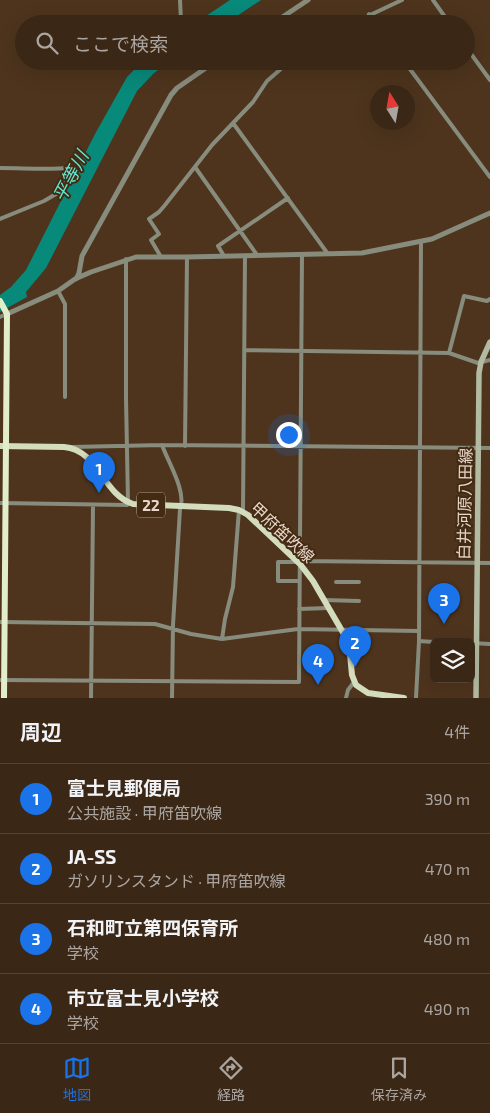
<!DOCTYPE html>
<html lang="ja">
<head>
<meta charset="utf-8">
<style>
	:root { --surface:#3a2716; --page:#412f1f; --text:#f1f3f6; --muted:#aba5a1; --line:#544435; --accent:#1a73e8 }
	body { margin:0; font-family:"Exo 2","Noto Sans JP",sans-serif; background:var(--page); color:var(--text) }
	.controls { position:absolute; right:15px; bottom:15px; display:grid; overflow:hidden; border-radius:8px; box-shadow:0 5px 20px #0002 }
	.controls button { width:45px; height:45px; display:grid; place-items:center; padding:0; border:0; border-bottom:1px solid var(--line); background:var(--surface); color:var(--text); font:25px sans-serif }
	.compass { position:absolute; left:370px; top:85px; width:45px; height:45px; border-radius:50%; background:var(--surface); box-shadow:0 5px 20px #0002; rotate:349deg }
	.you { position:absolute; left:288px; top:434px; width:18px; height:18px; margin:-12px; border:4px solid #fff; border-radius:50%; background:#1a73e8; box-shadow:0 0 0 8px #1a73e833 }
	.badge { display:grid; place-items:center; width:32px; height:32px; border-radius:50%; background:var(--accent); color:#fff; font-size:16px; font-weight:700 }
	.pin { position:absolute; translate:-50% -41px; filter:drop-shadow(0 1px 2px #0008) }
	.pin::after { content:''; position:absolute; top:26px; width:18px; height:15px; background:inherit; clip-path:polygon(0 0,100% 0,50% 100%) }
	.list { margin:0; padding:0; list-style:none }
	h2 { display:flex; justify-content:space-between; align-items:center; height:65px; margin:0; padding:0 20px; font-size:21px }
	h2 small { font-size:16px; font-weight:400; color:var(--muted) }
	.list li { display:grid; grid-template-columns:32px 1fr auto; gap:15px; align-items:center; box-sizing:border-box; height:70px; padding:0 20px; border-top:1px solid var(--line) }
	.list b { display:block; font-size:19px; white-space:nowrap }
	.list p { margin:0; font-size:16px; white-space:nowrap; color:var(--muted) }
	.list em { font-size:16px; font-style:normal; color:var(--muted) }
	.icon { flex:none; width:28px; height:28px; fill:none; stroke:currentColor; stroke-width:2; stroke-linecap:round; stroke-linejoin:round }
	.map { position:relative; flex:none; width:490px; height:698px; overflow:hidden }
	.search { position:absolute; background:var(--surface); box-shadow:0 5px 20px #0002; left:15px; right:15px; top:15px; height:55px; display:flex; align-items:center; gap:12px; box-sizing:border-box; padding:0 18px; border-radius:28px; color:var(--muted); font-size:19px }
	.sheet { height:345px; background:var(--surface) }
	nav { display:flex; justify-content:space-around; align-items:center; box-sizing:border-box; height:70px; border-top:1px solid var(--line); background:var(--surface); font-size:14px; color:var(--muted) }
	nav a { display:grid; justify-items:center; gap:2px }
	nav .on { color:var(--accent) }
	.map>svg:first-child { display:block }
</style>
</head>
<body>
<div class="map">
<svg width="490" height="698" viewBox="0 0 490 698">
	<rect width="100%" height="100%" fill="#4e341d"/>
	<path fill="#088a7b" d="M230 0H261L225 24H194Z
		M143 61H171L154 73 137 91 46 268 26 292 27 297 0 312V295L11 287 26 270 95 134 127 77Z"/>
	<g fill="none" stroke-linecap="round" stroke-linejoin="round">
		<path stroke="#878c7d" stroke-width="4" d="M180 0 181 21
			M433 0 450 24
			M369 14 377 24
			M351 24 402 0
			M466 47 490 80
			M404 61 490 177
			M233 123 328 254
			M195 167 257 255
			M0 168C23 168 46 170 69 168L56 194 44 201 0 219
			M224 256 218 246 288 198
			M161 257 151 240 159 234 149 219 159 212 165 205 212 145 253 102 267 81 290 61
			M58 291 65 304V397
			M0 317 7 314
			M244 350 449 353 478 363 490 360
			M449 353 464 296 487 301 490 299
			M162 445C168 462 187 492 180 509L173 625 172 698
			M185 446 187 257
			M72 447 162 445 490 448
			M0 503 127 505 128 502 126 398V259
			M243 511 245 256
			M300 561 490 563
			M297 562H278V581H299
			M336 582H359
			M324 600 359 601
			M299 609 328 608
			M0 622 155 624 191 634 222 639 298 629 419 631
			M222 639 225 619 233 587 239 510
			M419 641 434 642
			M471 643 490 644
			M0 680 299 682 302 254
			M91 698 93 506
			M346 698 348 690 354 682
			M416 698 419 641 421 242"/>
		<path stroke="#878c7d" stroke-width="5" d="M272 24 308 0
			M76 279 79 273 82 256 171 95 177 88 216 61
			M7 314 58 291 75 279 91 272 136 257H187L362 253 432 239 490 213"/>
		<path stroke="#b2baa1" stroke-width="5.5" d="M476 698 479 373 481 362 490 342"/>
		<path stroke="#d3ddbd" stroke-width="6" d="M0 446 64 447C99 450 102 494 133 504L229 508 239 510 248 515 300 564 313 581 345 636 350 654 352 675 356 685 368 693 404 698"/>
		<path stroke="#e2edca" stroke-width="6" d="M0 301 7 314 4 698"/>
	</g>
	<g text-anchor="middle" dominant-baseline="central" stroke-width="4" stroke-linejoin="round" paint-order="stroke">
		<rect fill="#432a13" stroke="#b6a292" stroke-width="1" x="137" y="492.5" width="28" height="25" rx="4"/>
		<g font-size="15" font-weight="bold" fill="#e7d6c9">
			<text x="151" y="505">22</text>
		</g>
		<g font-size="16" fill="#e7d6c9" stroke="#432a13">
			<text transform="translate(464 504) rotate(-89)">白井河原八田線</text>
			<text transform="translate(283 532) rotate(43)">甲府笛吹線</text>
		</g>
		<g font-size="18" font-style="italic" fill="#64e6d2" stroke="#432a13">
			<text transform="translate(70 176) rotate(-62)">平等川</text>
		</g>
	</g>
</svg>
<div class="controls">
<button><svg class="icon" aria-label="layers" viewBox="0 0 24 24"><path d="M12 4l9 5-9 5-9-5zM3 14l9 5 9-5"/></svg></button>
</div>
<svg class="compass" viewBox="-18 -18 36 36"><path d="M0-13l5 13h-10z" fill="#e53935"/><path d="M0 13l5-13h-10z" fill="#aba5a1"/></svg>
<div class="you"></div>
<div class="pin badge" style="left:99px;top:493px">1</div>
<div class="pin badge" style="left:355px;top:667px">2</div>
<div class="pin badge" style="left:444px;top:624px">3</div>
<div class="pin badge" style="left:318px;top:685px">4</div>
<div class="search"><svg class="icon" aria-label="search" viewBox="0 0 24 24"><circle cx="10" cy="10" r="6"/><path d="M15 15l6 6"/></svg>ここで検索</div>
</div>
<section class="sheet">
<h2>周辺<small>4件</small></h2>
<ul class="list">
<li><span class="badge">1</span><div><b>富士見郵便局</b><p>公共施設 · 甲府笛吹線</p></div><em>390 m</em></li>
<li><span class="badge">2</span><div><b>JA-SS</b><p>ガソリンスタンド · 甲府笛吹線</p></div><em>470 m</em></li>
<li><span class="badge">3</span><div><b>石和町立第四保育所</b><p>学校</p></div><em>480 m</em></li>
<li><span class="badge">4</span><div><b>市立富士見小学校</b><p>学校</p></div><em>490 m</em></li>
</ul>
</section>
<nav>
<a class="on"><svg class="icon" aria-label="map" viewBox="0 0 24 24"><path d="M3 6l6-2 6 2 6-2v14l-6 2-6-2-6 2zM9 4v14M15 6v14"/></svg>地図</a>
<a><svg class="icon" aria-label="directions" viewBox="0 0 24 24"><path d="M12 3l9 9-9 9-9-9zM9 14v-3h6M13 9l2 2-2 2"/></svg>経路</a>
<a><svg class="icon" aria-label="saved" viewBox="0 0 24 24"><path d="M7 4h10v16l-5-4-5 4z"/></svg>保存済み</a>
</nav>
</body>
</html>
